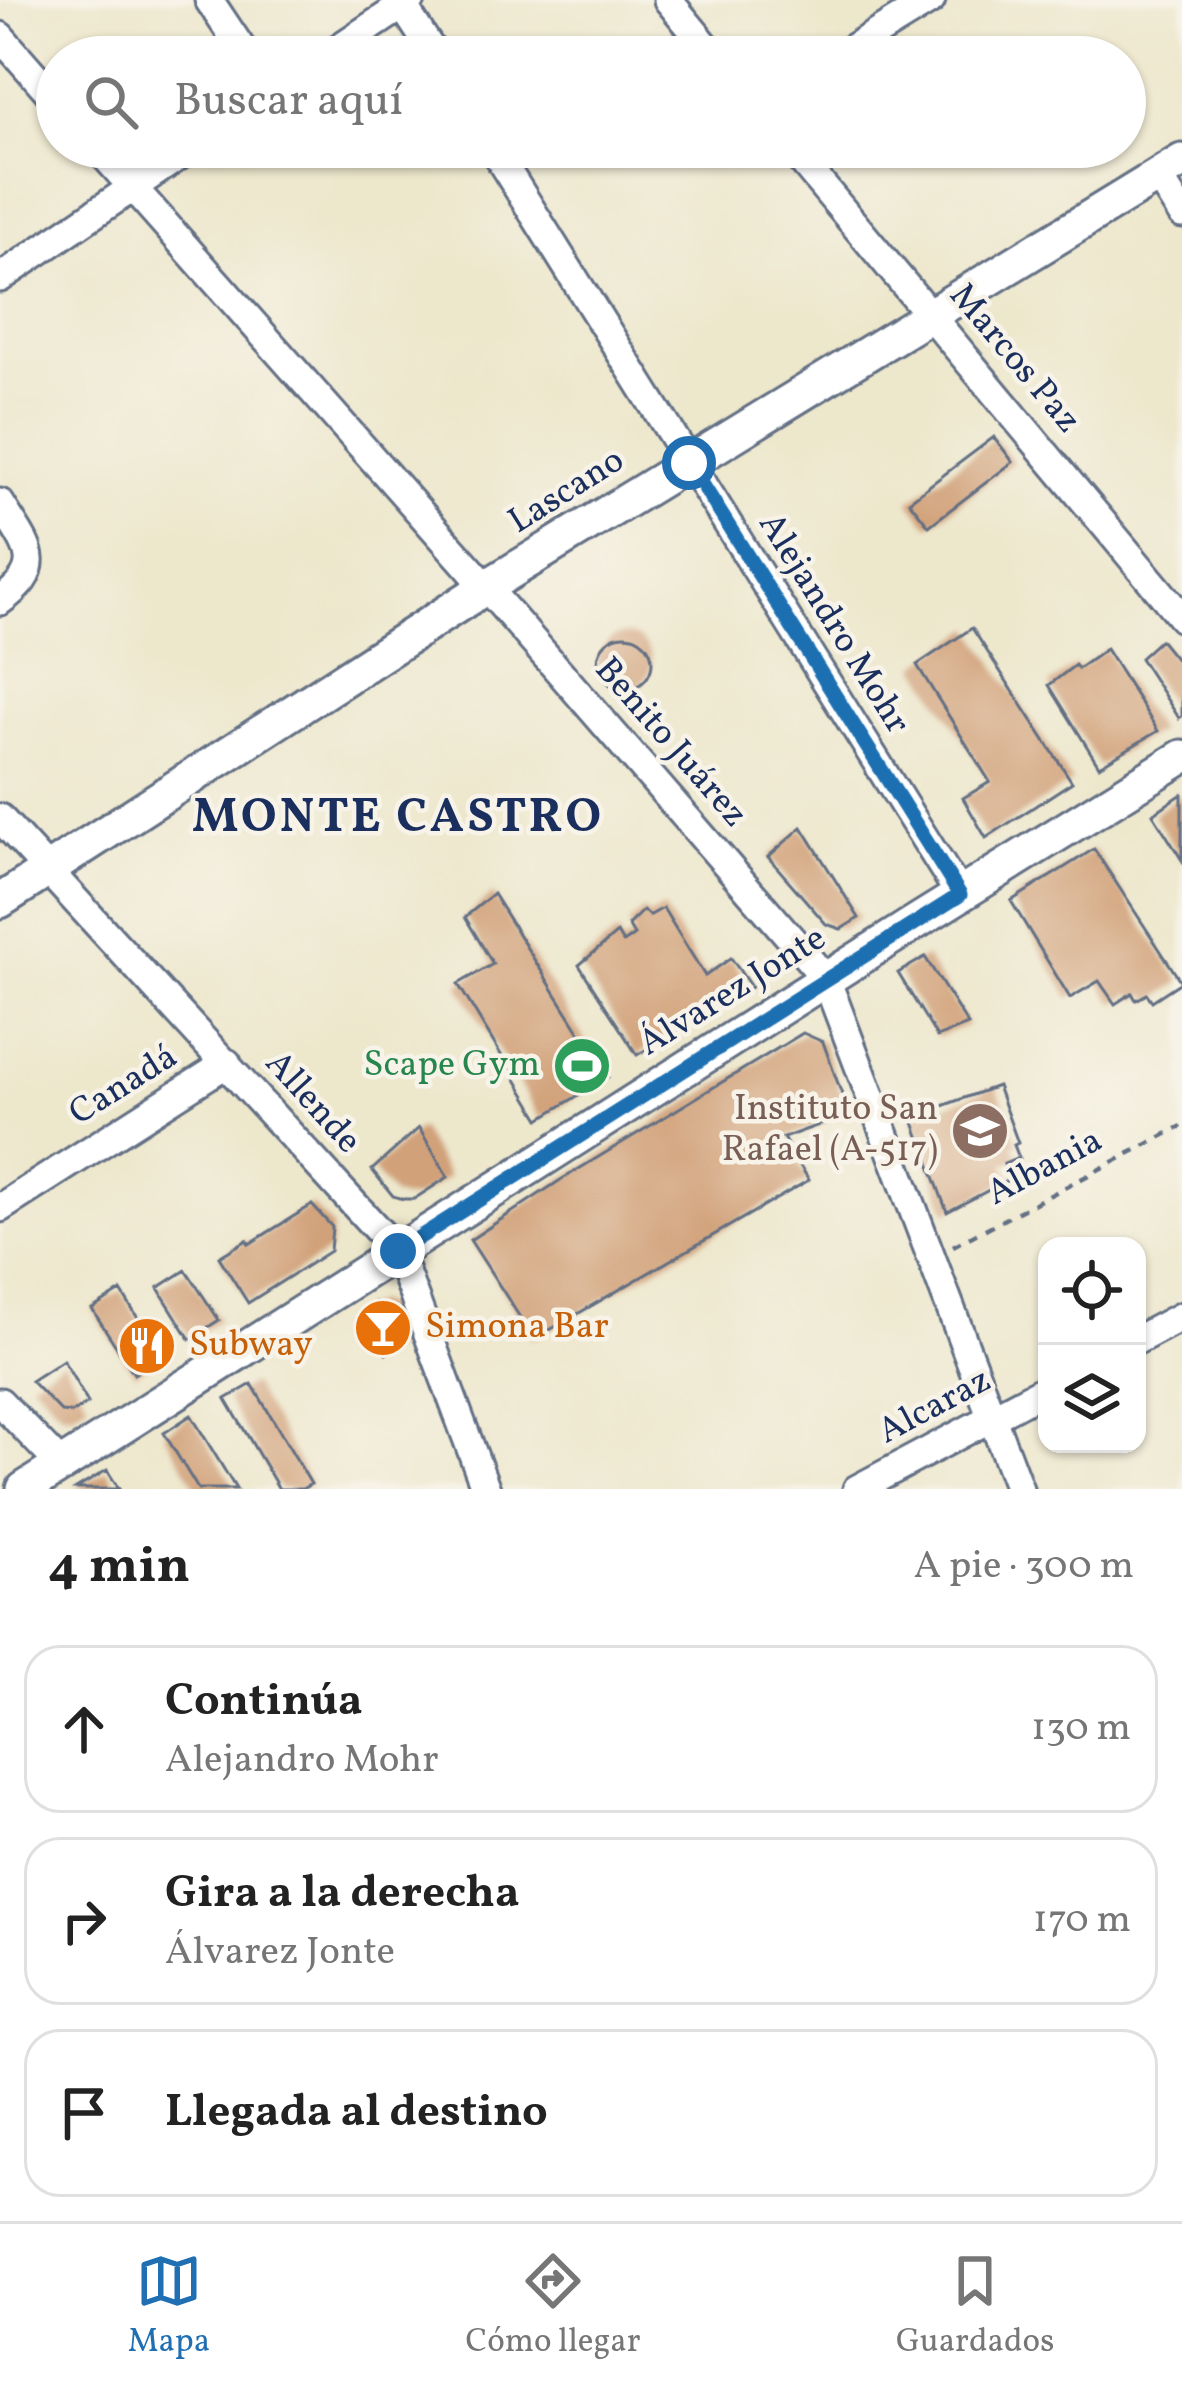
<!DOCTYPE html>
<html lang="es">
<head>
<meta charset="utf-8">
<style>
	:root { --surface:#fff; --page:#f2f2f2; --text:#222; --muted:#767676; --line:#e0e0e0; --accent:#1f6fb2 }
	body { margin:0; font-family:Vollkorn,serif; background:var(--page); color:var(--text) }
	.controls { position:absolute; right:36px; bottom:36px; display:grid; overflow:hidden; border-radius:24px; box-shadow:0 3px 9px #0004 }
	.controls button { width:108px; height:108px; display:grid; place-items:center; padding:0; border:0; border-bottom:3px solid var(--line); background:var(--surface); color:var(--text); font:60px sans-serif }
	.stop { position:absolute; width:36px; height:36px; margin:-27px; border:9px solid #1f6fb2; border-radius:50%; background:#fff }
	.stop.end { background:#1f6fb2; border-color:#fff; box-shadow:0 3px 12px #0008 }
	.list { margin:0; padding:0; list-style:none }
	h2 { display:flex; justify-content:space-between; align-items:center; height:156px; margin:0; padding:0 48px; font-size:51px }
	h2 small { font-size:39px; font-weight:400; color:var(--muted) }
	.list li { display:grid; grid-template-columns:78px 1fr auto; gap:36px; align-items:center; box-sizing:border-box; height:168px; margin:0 24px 24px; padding:0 24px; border:3px solid var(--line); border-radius:36px }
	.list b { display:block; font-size:45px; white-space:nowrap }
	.list p { margin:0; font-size:39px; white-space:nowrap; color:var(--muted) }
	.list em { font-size:39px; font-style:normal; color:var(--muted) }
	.icon { flex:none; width:66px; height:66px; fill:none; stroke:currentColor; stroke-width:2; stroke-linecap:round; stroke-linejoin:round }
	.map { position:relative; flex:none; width:1182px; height:1489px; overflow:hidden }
	.search { position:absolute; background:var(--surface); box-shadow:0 3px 9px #0004; left:36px; right:36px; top:36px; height:132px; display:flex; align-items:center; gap:30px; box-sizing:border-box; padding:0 42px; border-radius:66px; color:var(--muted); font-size:45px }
	.sheet { height:732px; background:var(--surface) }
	nav { display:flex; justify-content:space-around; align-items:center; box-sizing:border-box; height:168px; border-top:3px solid var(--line); background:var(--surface); font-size:33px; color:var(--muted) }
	nav a { display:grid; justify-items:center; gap:6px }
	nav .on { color:var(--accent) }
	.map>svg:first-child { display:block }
</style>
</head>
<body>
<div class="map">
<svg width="1182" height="1489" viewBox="0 0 1182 1489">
	<rect width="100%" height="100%" fill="#f7f3e8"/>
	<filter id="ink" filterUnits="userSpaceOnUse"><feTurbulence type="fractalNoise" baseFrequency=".00833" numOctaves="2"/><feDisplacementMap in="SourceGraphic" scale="24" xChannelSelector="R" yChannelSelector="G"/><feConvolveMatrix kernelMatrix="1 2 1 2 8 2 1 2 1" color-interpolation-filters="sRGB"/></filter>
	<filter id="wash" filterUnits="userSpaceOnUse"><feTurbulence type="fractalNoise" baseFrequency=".004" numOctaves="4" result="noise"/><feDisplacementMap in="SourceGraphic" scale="48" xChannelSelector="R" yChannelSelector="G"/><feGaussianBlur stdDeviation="2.7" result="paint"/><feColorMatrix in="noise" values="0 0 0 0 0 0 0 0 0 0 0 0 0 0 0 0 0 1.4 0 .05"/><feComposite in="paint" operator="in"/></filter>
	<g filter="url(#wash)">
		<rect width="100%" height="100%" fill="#ede7cc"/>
		<g id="blocks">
			<path fill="#d1a179" d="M994 437 1013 462 929 526 909 501Z
				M972 628 1072 782 986 838 963 798 990 782 917 665Z
				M598 662a27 27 0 1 1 54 0a27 27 0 1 1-54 0Z
				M1160 640 1182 667V716L1179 718 1140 658Z
				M1106 649 1158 731 1099 766 1049 685 1075 665 1078 669Z
				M1182 794V860L1153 814Z
				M802 827 859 918 841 929 826 924 768 857Z
				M1094 849 1181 982 1152 1001 1147 994 1136 1000 1132 993 1115 1004 1099 981 1070 998 1011 901Z
				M493 894 608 1077 540 1119 458 984 493 964 465 917Z
				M663 908 705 976 731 958 751 987 637 1055 579 965 617 933 623 943 634 935 628 925 643 910 649 916Z
				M925 957 968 1025 937 1037 898 973Z
				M803 1033 823 1042 849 1114 783 1138 809 1180 534 1339 470 1240 559 1181Z
				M997 1086 1018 1143 1014 1145 1019 1158 1004 1164 1010 1179 947 1212 912 1117Z
				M419 1128 448 1177 414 1199H403L393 1196 372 1170Z
				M312 1205 332 1227 330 1251 248 1303 219 1257 247 1240 249 1244Z
				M186 1270 219 1320 190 1339 158 1288Z
				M121 1291 162 1357 134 1374 92 1309Z
				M375 1302 390 1307 403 1343 386 1354 359 1312Z
				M63 1360 88 1403 72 1413 61 1412 31 1381Z
				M252 1384 311 1484 302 1489H279L226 1399Z
				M191 1415 236 1489H198L164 1433Z
				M107 1470 119 1489H76Z"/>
		</g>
	</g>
	<g filter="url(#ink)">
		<use href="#blocks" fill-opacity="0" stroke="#646f84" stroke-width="3"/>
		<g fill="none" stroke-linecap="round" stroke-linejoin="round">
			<defs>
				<path id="minor" d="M209 0 247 57
					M668 0 715 57
					M403 6 436 57
					M0 36 57 101
					M325 57 411 0
					M838 57 931 0
					M97 147 486 587 826 979 1019 1489
					M492 147 960 895
					M790 147 1182 618
					M1158 176 1182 214
					M0 278 192 147
					M0 503C26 546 50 565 0 601
					M0 818 397 1251 486 1489
					M0 1208 227 1063
					M1137 1340 1182 1316
					M0 1402 61 1465
					M857 1489 1047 1388"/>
				<path id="tertiary" d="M0 901 486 587 1182 161
					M24 1489 913 924 1182 757"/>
			</defs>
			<use href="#minor" stroke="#646f84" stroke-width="33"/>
			<use href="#tertiary" stroke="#646f84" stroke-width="39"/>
			<path stroke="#646f84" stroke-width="4.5" stroke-dasharray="9 9" stroke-linecap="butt" d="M953 1246 1182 1126"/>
			<use href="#minor" stroke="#fff" stroke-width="27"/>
			<use href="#tertiary" stroke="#fff" stroke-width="33"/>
		</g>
	</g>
	<g fill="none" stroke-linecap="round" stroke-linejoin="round" filter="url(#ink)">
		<path stroke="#1f6fb2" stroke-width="15" d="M398 1251 960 895 689 463"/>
	</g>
	<defs>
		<symbol id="stadium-disc" viewBox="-11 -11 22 22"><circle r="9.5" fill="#2e9e5b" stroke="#f7f3e8"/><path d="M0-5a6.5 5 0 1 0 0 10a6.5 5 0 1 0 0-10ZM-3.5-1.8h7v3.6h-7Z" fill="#fff"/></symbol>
		<symbol id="school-disc" viewBox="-11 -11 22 22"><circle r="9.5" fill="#8d6e63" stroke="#f7f3e8"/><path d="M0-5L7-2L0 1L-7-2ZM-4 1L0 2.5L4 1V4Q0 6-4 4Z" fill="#fff"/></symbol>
		<symbol id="bar-disc" viewBox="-11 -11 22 22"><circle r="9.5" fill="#e8710a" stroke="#f7f3e8"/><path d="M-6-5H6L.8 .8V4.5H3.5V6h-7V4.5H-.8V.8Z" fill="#fff"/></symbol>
		<symbol id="restaurant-disc" viewBox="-11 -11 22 22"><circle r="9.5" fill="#e8710a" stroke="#f7f3e8"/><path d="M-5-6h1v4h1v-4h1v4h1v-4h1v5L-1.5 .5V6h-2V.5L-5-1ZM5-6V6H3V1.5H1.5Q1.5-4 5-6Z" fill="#fff"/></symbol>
	</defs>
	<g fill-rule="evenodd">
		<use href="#stadium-disc" x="549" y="1033" width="66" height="66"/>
		<use href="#school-disc" x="947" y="1098" width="66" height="66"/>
		<use href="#bar-disc" x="350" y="1295" width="66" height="66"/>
		<use href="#restaurant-disc" x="114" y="1313" width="66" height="66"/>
	</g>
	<g text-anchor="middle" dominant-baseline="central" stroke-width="9" stroke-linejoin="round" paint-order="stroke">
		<g font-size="36" fill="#1b2f5e" stroke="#f7f3e8">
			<text transform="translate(1014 359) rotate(50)">Marcos Paz</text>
			<text transform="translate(567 492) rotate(-32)">Lascano</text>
			<text transform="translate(833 624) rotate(58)">Alejandro Mohr</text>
			<text transform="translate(670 743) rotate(49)">Benito Juárez</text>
			<text transform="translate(733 992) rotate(-32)">Álvarez Jonte</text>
			<text transform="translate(124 1086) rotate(-32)">Canadá</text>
			<text transform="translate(312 1103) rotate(48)">Allende</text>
			<text transform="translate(1045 1168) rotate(-28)">Albania</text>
			<text transform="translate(935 1407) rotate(-28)">Alcaraz</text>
		</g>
		<g font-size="36" fill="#27864d" stroke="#f7f3e8" text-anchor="end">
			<text x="540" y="1066">Scape Gym</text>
		</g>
		<g font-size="36" fill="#785e54" stroke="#f7f3e8" text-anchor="end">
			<text x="938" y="1110">Instituto San<tspan x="938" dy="41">Rafael (A-517)</tspan></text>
		</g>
		<g font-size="36" fill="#c56008" stroke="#f7f3e8" text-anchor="start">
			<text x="425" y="1328">Simona Bar</text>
			<text x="189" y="1346">Subway</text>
		</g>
		<g font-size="48" font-weight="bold" letter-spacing="3" fill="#1b2f5e" stroke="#f7f3e8">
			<text x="398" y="818">MONTE CASTRO</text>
		</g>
	</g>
</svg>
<div class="controls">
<button><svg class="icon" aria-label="locate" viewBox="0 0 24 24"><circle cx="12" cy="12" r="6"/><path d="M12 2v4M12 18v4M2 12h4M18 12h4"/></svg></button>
<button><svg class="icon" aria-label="layers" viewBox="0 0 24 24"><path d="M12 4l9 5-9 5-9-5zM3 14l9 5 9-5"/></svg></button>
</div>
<div class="stop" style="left:689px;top:463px"></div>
<div class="stop end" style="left:398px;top:1251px"></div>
<div class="search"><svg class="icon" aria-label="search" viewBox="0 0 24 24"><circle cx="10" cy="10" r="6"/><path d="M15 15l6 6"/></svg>Buscar aquí</div>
</div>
<section class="sheet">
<h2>4 min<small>A pie · 300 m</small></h2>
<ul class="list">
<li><svg class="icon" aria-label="ahead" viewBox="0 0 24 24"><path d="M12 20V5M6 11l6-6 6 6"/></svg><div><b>Continúa</b><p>Alejandro Mohr</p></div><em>130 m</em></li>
<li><svg class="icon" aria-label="right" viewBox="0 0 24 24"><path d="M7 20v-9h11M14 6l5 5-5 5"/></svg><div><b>Gira a la derecha</b><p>Álvarez Jonte</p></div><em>170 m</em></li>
<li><svg class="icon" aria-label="arrive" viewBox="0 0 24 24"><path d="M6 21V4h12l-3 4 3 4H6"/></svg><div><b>Llegada al destino</b></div></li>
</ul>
</section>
<nav>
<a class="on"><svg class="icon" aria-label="map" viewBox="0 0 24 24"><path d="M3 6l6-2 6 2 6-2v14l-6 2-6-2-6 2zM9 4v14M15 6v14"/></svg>Mapa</a>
<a><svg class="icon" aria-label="directions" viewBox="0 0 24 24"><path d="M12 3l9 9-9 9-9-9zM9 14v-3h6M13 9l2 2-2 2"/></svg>Cómo llegar</a>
<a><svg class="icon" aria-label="saved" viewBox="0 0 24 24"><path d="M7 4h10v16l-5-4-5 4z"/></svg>Guardados</a>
</nav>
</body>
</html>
